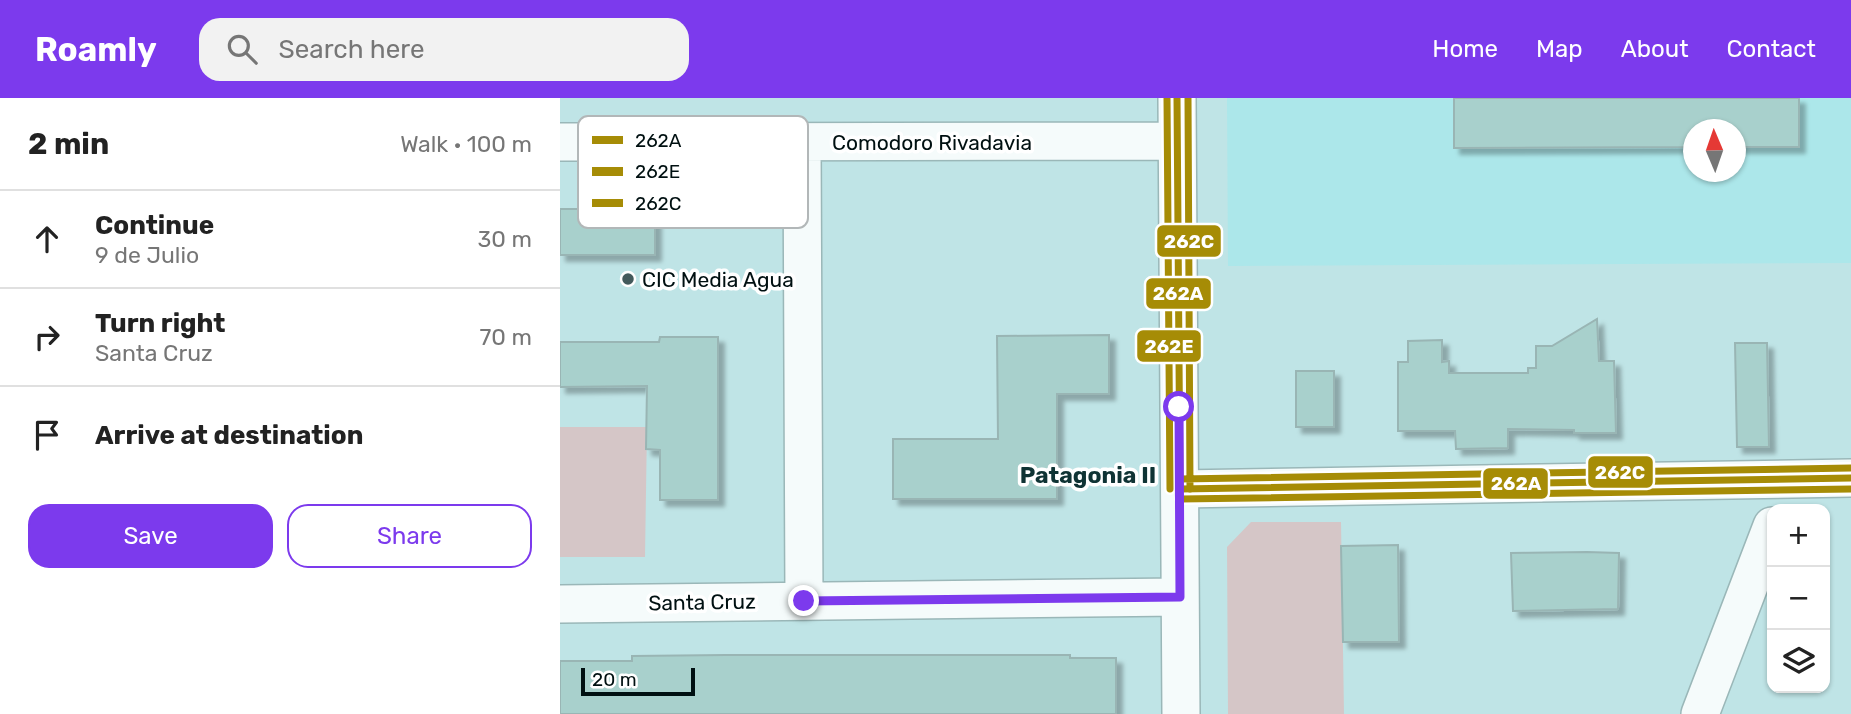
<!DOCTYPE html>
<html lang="en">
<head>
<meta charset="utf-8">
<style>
	:root { --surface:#fff; --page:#f2f2f2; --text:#222; --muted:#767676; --line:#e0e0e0; --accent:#7c3aed }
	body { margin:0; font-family:Rubik,sans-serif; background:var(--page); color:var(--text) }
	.controls { position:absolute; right:21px; bottom:21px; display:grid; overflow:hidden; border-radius:14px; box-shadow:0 2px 5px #0004 }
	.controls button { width:63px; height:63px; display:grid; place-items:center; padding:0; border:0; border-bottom:2px solid var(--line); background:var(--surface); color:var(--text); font:35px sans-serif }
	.compass { position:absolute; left:1123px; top:21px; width:63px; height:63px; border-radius:50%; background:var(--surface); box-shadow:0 2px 5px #0004; rotate:358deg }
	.scale { position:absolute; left:21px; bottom:18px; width:114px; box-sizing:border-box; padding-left:7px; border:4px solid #001011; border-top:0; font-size:19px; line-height:24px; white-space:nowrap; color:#001011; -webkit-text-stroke:5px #fff; paint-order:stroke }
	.stop { position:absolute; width:21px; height:21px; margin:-16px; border:5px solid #7c3aed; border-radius:50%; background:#fff }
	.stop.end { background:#7c3aed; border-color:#fff; box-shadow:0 2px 7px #0008 }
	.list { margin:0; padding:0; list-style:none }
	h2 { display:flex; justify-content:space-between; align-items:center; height:91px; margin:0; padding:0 28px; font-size:30px }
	h2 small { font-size:23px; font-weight:400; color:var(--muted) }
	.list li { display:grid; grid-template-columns:46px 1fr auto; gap:21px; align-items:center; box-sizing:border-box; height:98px; padding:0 28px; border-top:2px solid var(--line) }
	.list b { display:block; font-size:26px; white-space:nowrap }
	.list p { margin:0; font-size:23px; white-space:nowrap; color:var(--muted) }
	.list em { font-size:23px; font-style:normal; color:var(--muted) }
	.actions { display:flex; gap:14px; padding:21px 28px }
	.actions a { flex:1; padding:16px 0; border:2px solid var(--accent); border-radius:21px; text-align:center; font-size:24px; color:var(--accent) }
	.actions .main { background:var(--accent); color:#fff }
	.icon { flex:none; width:38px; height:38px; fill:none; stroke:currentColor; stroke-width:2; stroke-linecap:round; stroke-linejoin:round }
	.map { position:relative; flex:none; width:1291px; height:616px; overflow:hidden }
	header { display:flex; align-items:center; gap:42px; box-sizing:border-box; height:98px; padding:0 35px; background:var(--accent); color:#fff }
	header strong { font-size:33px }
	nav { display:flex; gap:38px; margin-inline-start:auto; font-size:24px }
	.search { width:490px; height:63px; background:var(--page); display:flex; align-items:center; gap:18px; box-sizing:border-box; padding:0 24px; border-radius:21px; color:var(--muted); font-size:26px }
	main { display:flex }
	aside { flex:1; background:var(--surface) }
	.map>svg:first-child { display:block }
</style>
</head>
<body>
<header>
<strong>Roamly</strong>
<div class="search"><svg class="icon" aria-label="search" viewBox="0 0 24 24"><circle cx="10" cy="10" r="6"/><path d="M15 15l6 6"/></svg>Search here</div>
<nav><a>Home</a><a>Map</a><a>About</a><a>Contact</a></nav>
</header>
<main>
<aside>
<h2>2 min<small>Walk · 100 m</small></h2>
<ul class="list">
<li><svg class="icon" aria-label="ahead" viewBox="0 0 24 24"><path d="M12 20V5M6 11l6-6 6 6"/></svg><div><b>Continue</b><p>9 de Julio</p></div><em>30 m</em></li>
<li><svg class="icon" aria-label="right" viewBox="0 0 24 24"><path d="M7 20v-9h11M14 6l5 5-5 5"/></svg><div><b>Turn right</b><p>Santa Cruz</p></div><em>70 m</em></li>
<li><svg class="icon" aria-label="arrive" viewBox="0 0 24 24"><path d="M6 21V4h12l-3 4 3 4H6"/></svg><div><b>Arrive at destination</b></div></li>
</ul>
<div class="actions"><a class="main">Save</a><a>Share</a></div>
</aside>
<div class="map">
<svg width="1291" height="616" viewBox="0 0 1291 616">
	<defs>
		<filter id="shadow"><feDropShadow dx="6" dy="6" stdDeviation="2" flood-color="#0004"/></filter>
	</defs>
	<rect width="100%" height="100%" fill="#bfe4e6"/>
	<path fill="#ace7ea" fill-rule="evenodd" d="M667 0H1291V165L668 168ZM1134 32H1176V74H1134Z"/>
	<path fill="#d5c6c7" d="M0 329H87L85 459H0Z
		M691 424H781L784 616H668L667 449Z"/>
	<path fill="#a8d0cc" stroke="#99b5b4" stroke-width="2" filter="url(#shadow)" d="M894 0H1239V49H1175V32H1133V49L894 50Z
		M0 111H95V157H0Z
		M1037 221 1039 263H1054L1056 335H1014V332L948 331V350L896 351 895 333H838V264H848V243L882 242V264L889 263V275H968V270H976V248H992Z
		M549 237V296H497V401H333V341H438L437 238Z
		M100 239H158V402H100V352L86 351 87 288 0 289V244H99Z
		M1175 245H1207L1209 349H1177Z
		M736 273H774V329H736Z
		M838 447 839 544H783L781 448Z
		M1027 454 1059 455 1058 511 953 513 951 455Z
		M166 557H510V560H556V616H0V563H72V558Z"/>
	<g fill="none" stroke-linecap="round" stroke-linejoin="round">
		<defs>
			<path id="street" d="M617 0 621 616
				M0 44 617 43
				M242 44 244 503
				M620 391 1291 380
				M0 506 620 499
				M1140 616 1212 428"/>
		</defs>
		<use href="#street" stroke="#9ab7b8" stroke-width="40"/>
		<use href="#street" stroke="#f5fbfb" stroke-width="37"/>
		<defs>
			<path id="bus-1" d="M617 0 620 391
				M620 391 1291 380"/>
			<path id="bus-2" d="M607 0 610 391
				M620 401 1291 391"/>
			<path id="bus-3" d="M628 0 630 391
				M620 381 1291 370"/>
		</defs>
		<use href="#bus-1" stroke="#fff" stroke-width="12"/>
		<use href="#bus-2" stroke="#fff" stroke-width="12"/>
		<use href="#bus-3" stroke="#fff" stroke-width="12"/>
		<use href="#bus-1" stroke="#a68c06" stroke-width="7"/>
		<use href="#bus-2" stroke="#a68c06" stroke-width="7"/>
		<use href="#bus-3" stroke="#a68c06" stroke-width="7"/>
	</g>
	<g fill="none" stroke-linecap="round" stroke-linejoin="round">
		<path stroke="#7c3aed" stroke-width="9" d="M244 503 620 499 619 309"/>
	</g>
	<circle fill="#435a5c" stroke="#fff" stroke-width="2.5" cx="68" cy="181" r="7"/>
	<g text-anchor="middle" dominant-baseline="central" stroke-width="7" stroke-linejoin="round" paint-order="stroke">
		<g font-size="21" fill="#001011" stroke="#fff">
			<text x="372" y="44">Comodoro Rivadavia</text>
			<text transform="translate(142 504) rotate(-1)">Santa Cruz</text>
		</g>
		<g font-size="21" fill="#001011" stroke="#fff" text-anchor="start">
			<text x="82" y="181">CIC Media Agua</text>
		</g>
		<g font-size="23" font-weight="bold" fill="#0f3334" stroke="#fff">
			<text x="528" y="377">Patagonia II</text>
		</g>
	</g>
	<rect x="18" y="18" width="230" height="112" rx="10" fill="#fff" stroke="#b2b7b8" stroke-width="2"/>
	<rect x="32" y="38" width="31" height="8" fill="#a68c06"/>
	<rect x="32" y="69" width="31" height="9" fill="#a68c06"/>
	<rect x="32" y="101" width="31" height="8" fill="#a68c06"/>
	<g font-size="19" fill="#001011">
		<text x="75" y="49">262A</text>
		<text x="75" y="80">262E</text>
		<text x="75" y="112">262C</text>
	</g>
	<g stroke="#fff" stroke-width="2.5">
		<rect x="596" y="126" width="66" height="34" rx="7" fill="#a68c06"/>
		<rect x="585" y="179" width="67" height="33" rx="7" fill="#a68c06"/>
		<rect x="576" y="231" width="66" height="34" rx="7" fill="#a68c06"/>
		<rect x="1027" y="357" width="67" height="34" rx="7" fill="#a68c06"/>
		<rect x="922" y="369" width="67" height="33" rx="7" fill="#a68c06"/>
	</g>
	<g font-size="19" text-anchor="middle" font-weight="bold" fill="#fff">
		<text x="629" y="150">262C</text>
		<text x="618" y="202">262A</text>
		<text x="609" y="255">262E</text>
		<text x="1060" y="381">262C</text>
		<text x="956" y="392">262A</text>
	</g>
</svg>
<div class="controls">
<button>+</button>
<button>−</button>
<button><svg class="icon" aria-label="layers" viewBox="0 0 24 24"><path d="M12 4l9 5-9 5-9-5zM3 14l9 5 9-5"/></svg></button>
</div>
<svg class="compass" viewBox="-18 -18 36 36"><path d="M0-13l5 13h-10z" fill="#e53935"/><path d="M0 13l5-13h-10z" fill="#767676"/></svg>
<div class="scale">20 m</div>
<div class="stop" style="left:619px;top:309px"></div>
<div class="stop end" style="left:244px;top:503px"></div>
</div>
</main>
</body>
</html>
